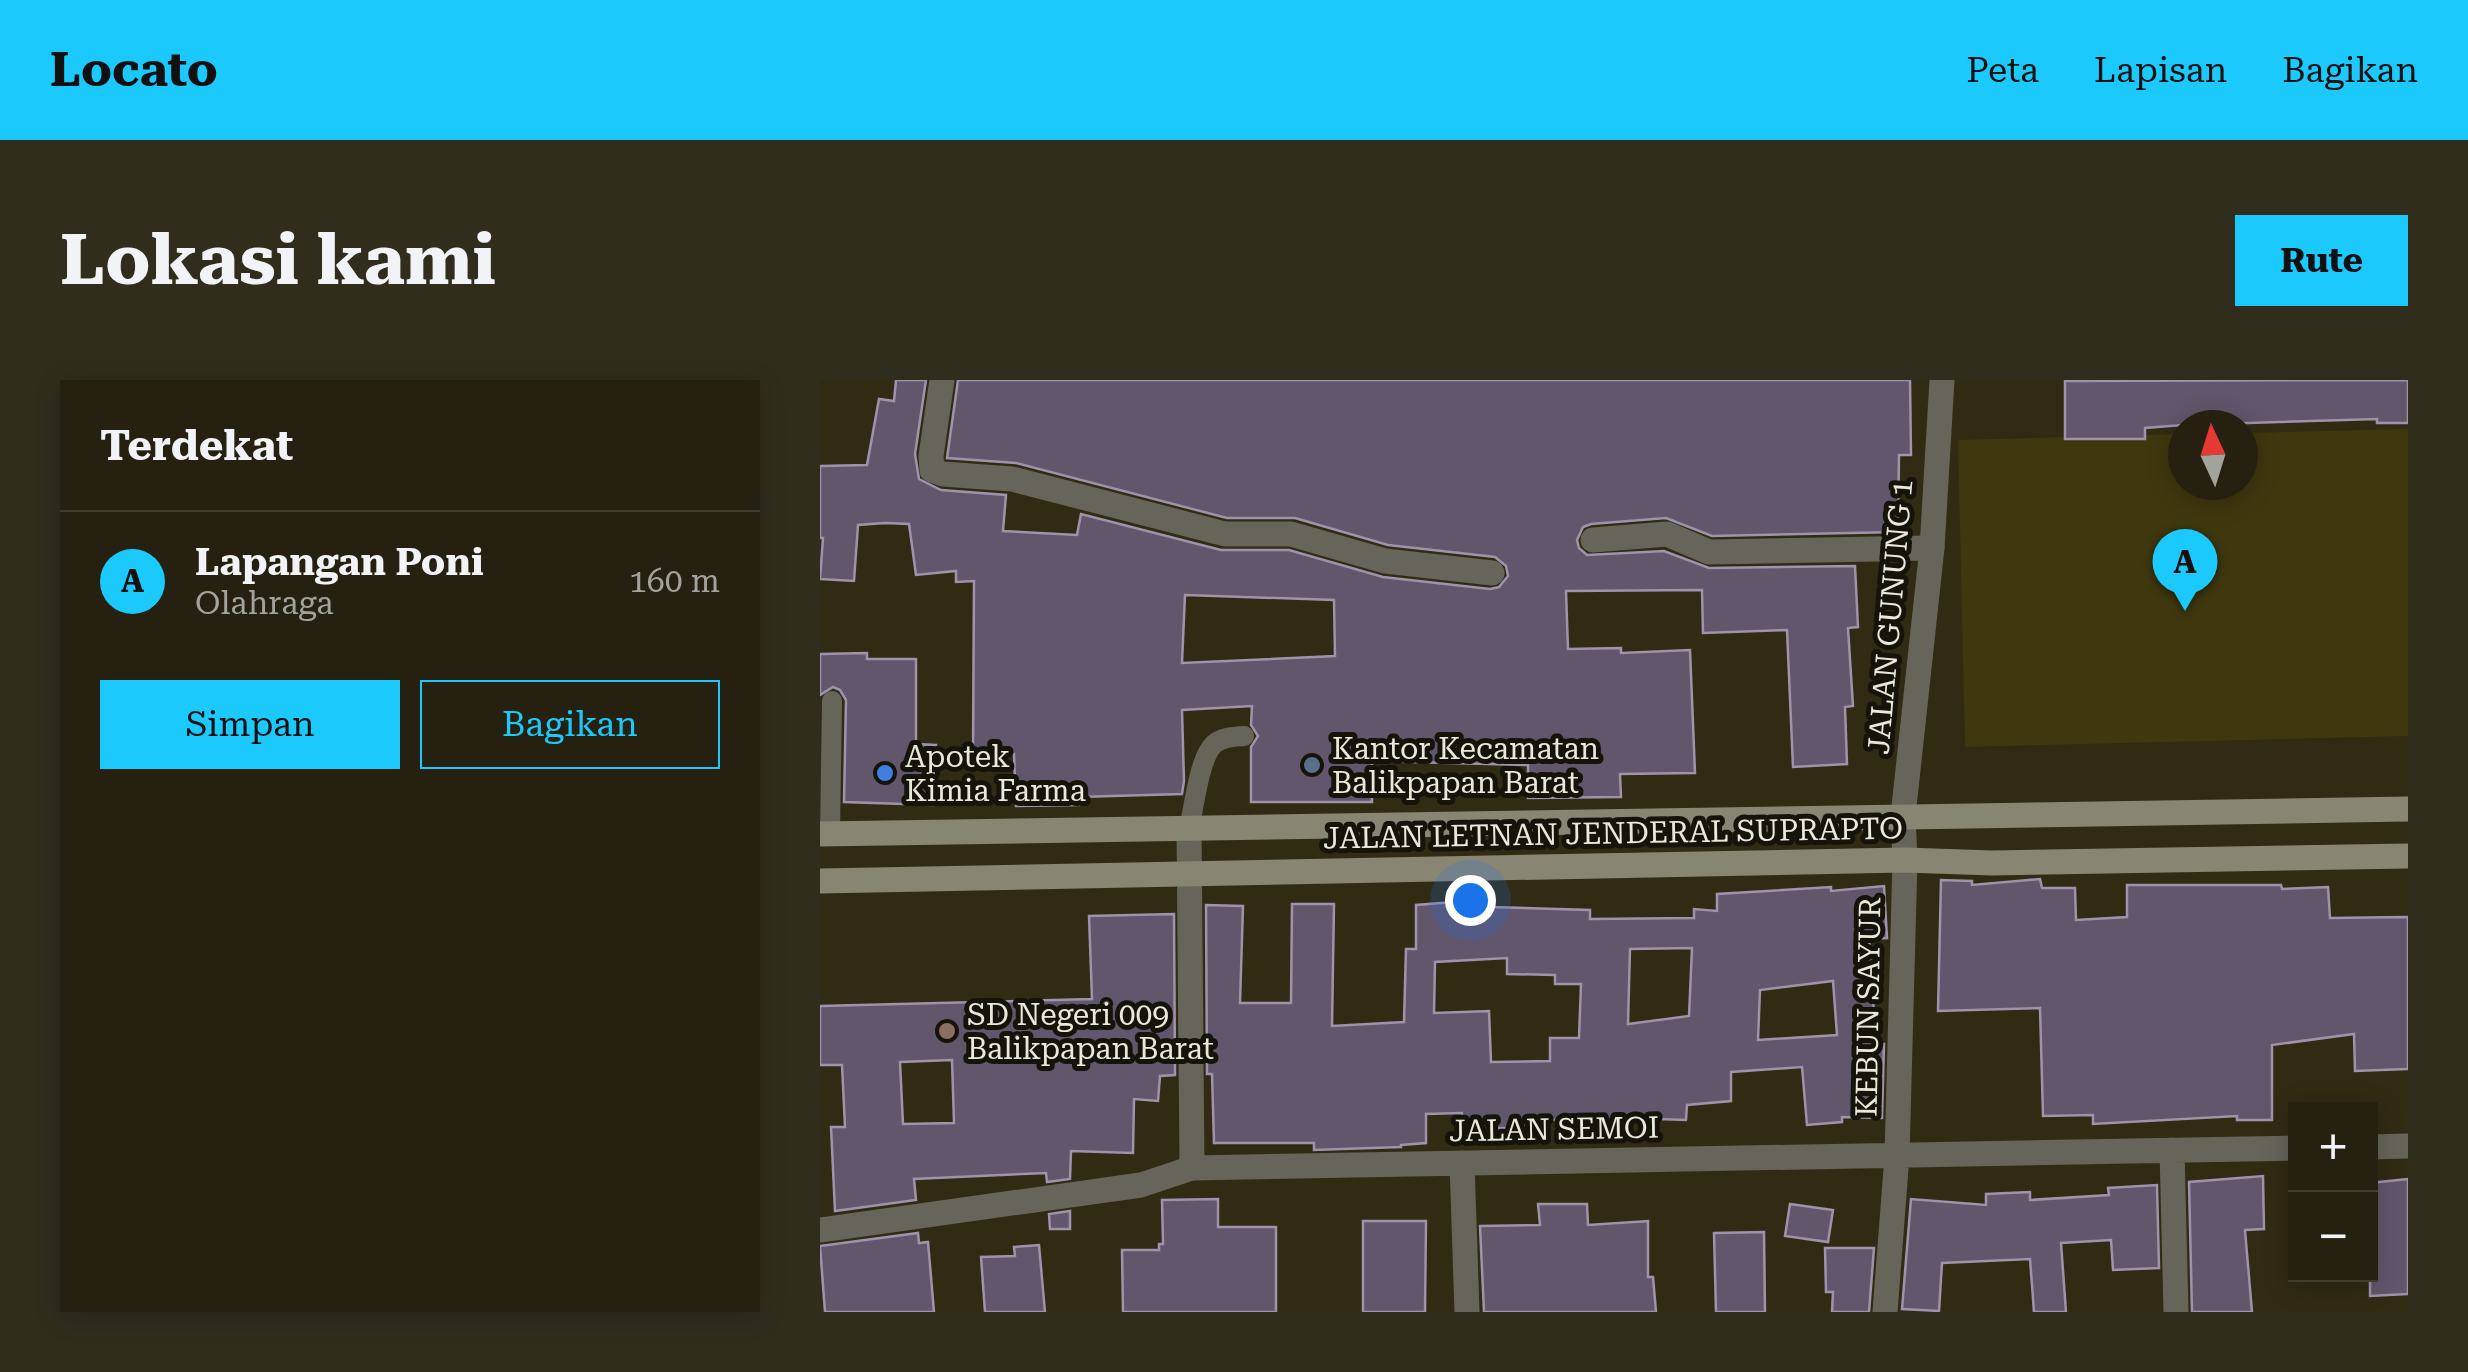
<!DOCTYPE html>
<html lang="id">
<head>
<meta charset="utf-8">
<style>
	:root { --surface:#25200f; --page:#312d1d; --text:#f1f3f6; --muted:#a3a39e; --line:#423e2f; --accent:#1bc9fc }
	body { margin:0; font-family:"Roboto Serif",serif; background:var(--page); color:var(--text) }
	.controls { position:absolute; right:30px; bottom:30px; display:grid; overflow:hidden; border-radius:0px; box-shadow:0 5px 25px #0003 }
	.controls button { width:90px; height:90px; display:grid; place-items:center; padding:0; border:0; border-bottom:2px solid var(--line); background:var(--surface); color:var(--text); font:50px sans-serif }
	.compass { position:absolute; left:1348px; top:30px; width:90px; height:90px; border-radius:50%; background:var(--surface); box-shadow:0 5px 25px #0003; rotate:356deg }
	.you { position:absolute; left:650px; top:520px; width:35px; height:35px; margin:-25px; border:8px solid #fff; border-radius:50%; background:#1a73e8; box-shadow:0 0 0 15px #1a73e833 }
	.badge { display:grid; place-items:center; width:65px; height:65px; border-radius:50%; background:var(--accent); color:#111; font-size:32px; font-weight:700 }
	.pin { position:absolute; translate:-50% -82px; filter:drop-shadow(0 2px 5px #0008) }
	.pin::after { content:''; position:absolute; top:52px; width:35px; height:30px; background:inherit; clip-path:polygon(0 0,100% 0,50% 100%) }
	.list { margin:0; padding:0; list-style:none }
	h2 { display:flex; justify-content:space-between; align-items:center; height:130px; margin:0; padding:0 40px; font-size:42px }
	h2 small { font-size:32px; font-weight:400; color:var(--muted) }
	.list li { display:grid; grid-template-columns:65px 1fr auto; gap:30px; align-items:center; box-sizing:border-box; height:140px; padding:0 40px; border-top:2px solid var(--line) }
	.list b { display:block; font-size:38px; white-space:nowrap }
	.list p { margin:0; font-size:32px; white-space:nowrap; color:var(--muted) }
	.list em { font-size:32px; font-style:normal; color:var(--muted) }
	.actions { display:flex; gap:20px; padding:30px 40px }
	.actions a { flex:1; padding:22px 0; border:2px solid var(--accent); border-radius:0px; text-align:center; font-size:35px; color:var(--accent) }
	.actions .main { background:var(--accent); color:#111 }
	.map { position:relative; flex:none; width:1588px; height:932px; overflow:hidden; border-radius:0px }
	header { display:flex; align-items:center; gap:60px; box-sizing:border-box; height:140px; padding:0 50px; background:var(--accent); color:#111 }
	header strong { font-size:48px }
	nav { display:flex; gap:55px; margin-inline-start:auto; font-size:35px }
	.intro { display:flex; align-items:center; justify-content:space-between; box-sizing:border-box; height:240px; padding:0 60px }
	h1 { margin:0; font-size:70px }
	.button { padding:25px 45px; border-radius:0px; background:var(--accent); color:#111; font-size:35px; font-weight:700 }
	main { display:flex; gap:60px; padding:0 60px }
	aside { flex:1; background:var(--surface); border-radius:0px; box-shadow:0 5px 25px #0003 }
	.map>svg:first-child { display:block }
</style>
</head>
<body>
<header>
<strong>Locato</strong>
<nav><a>Peta</a><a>Lapisan</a><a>Bagikan</a></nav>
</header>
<div class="intro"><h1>Lokasi kami</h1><a class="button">Rute</a></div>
<main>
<aside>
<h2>Terdekat<small></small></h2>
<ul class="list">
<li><span class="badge">A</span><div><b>Lapangan Poni</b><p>Olahraga</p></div><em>160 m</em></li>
</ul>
<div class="actions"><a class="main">Simpan</a><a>Bagikan</a></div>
</aside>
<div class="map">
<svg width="1588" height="932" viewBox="0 0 1588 932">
	<rect width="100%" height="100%" fill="#312b14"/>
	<path fill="#3f370e" d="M1588 49V356L1145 367 1138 60 1363 54V105H1423V53Z"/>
	<path fill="#62566c" stroke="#9f92ab" stroke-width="2.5" fill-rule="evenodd" d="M76 0H106L95 74 99 99 121 110 186 115 183 151 257 155 261 134 401 170H469L563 197 670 209 679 207 688 196 686 186 675 177 568 165 475 138H407L196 83 127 78 138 0H1090L1091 75H1079L1078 152 892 156 846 138 771 144 763 147 757 160 759 168 767 175 844 171 889 188 1035 186 1038 247 1028 248 1033 326 1025 327 1027 384 973 387 967 250 883 253 882 210 746 211 748 269 801 268V273L870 270 875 393 800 394 801 417 708 418V385L552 381V422H431V367L438 356 431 345 432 326 362 330 364 401 362 414 259 417V425L196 426 194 374 153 375 154 201 136 202V191L96 195 89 144 65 143 38 145 34 201 0 199 3 158H0V86L47 85 59 19 74 21ZM365 215 514 220 515 276 362 283Z
		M1588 0V43H1557V39L1363 45 1325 48V59H1245V1Z
		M47 273V279H96V364L116 365 113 425 24 422 26 320 20 310 13 307 0 315V274Z
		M1220 499 1222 508H1255L1256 540 1307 537V505H1461L1462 509 1508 507 1510 538 1588 537V689L1535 691 1534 654 1452 665V740H1417V736L1273 744V735L1223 736 1220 628 1118 631 1121 500 1152 501V505Z
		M1064 506 1067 558 1049 559 1056 664H1064L1062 738 1022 737V742L987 745 982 687 911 692V721L867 725 866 740 807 738V747L781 748V740H723V747L644 749 642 733 606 734V763L581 765V767L494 770V763H394L392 694H387L386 525 423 526 420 623H471L472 524H514L512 646 584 642 586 569H596V525L672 519V527L770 530V539L874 538V529L897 531V514L1011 507V511ZM872 568 869 636 808 644 810 569ZM687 578V594L735 595V604H761L759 658H730V681L671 682 669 631 614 633 615 582ZM1013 601 1017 655 938 660 940 610Z
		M354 534 355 695 340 696 338 721 314 719 313 773 251 771 250 799 227 802 226 793 94 799 96 820 15 831 11 747H25L22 685H0V626L272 619 269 536ZM132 680 134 743 83 744 80 682Z
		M1443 796 1444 849 1425 850 1432 932H1372L1369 802Z
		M1588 799V914L1550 916V803Z
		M1337 805 1339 888 1293 890 1291 860 1241 863 1246 932H1214L1210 879 1122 883 1119 931 1082 929 1091 819 1166 825V814L1210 812V820L1289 815 1288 808Z
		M398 819V847H456V932H303L302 870H339V864H343L342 820Z
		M718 824H767L768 845 828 841V897H833L836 932H664L660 846 720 845Z
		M970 824 1013 830 1008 862 965 856Z
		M250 831V849H230L229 834Z
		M543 841H606L605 932H543Z
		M944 852 945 932H896L894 853Z
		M98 853 99 863 108 862 114 932H5L0 866Z
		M219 865 225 932H165L161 877 195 876 194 867Z
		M1005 868H1054L1049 932H1012L1013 912H1006Z"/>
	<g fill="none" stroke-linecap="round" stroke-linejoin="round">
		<path stroke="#67655a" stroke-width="20" d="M369 449C374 428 379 378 394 364 402 357 413 357 424 356
			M10 453 12 321"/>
		<path stroke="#67655a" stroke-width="25" d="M122 0 111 76 112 90 123 94 192 99 405 154H471L565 181 672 193
			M773 160 847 154 889 172 1112 168
			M369 449 372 788
			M1550 767 1588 766
			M1352 770 1356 932
			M642 783 647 932
			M0 850 321 805 372 788 1476 768
			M1065 932 1077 776 1085 480"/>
		<path stroke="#67655a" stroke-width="25" d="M1085 480 1083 436 1112 168 1122 0"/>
		<path stroke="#898573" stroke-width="25" d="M0 454 1588 429
			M0 501 1085 480 1172 483 1588 476"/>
	</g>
	<circle fill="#5c6f8a" stroke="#16140a" stroke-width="4" cx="492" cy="385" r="10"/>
	<circle fill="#3f7fe0" stroke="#16140a" stroke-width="4" cx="65" cy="393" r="10"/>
	<circle fill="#8d6e63" stroke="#16140a" stroke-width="4" cx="127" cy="651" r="10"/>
	<g text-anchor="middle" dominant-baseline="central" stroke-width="10" stroke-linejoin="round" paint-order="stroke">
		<g font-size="30" fill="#ebe8da" stroke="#16140a">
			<text transform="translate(1070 237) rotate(-85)">JALAN GUNUNG 1</text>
			<text transform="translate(793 453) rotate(-1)">JALAN LETNAN JENDERAL SUPRAPTO</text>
			<text transform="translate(1048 627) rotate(-89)">KEBUN SAYUR</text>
			<text transform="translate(734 749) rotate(-1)">JALAN SEMOI</text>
		</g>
		<g font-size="30" fill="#ebe8da" stroke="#16140a" text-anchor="start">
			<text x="512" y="368">Kantor Kecamatan<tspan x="512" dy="34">Balikpapan Barat</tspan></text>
			<text x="85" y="376">Apotek<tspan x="85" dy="34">Kimia Farma</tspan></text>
			<text x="147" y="634">SD Negeri 009<tspan x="147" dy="34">Balikpapan Barat</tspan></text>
		</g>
	</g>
</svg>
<div class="controls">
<button>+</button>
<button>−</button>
</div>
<svg class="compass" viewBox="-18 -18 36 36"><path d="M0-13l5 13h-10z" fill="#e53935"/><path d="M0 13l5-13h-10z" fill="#a3a39e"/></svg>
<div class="you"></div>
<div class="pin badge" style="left:1365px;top:231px">A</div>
</div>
</main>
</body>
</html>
